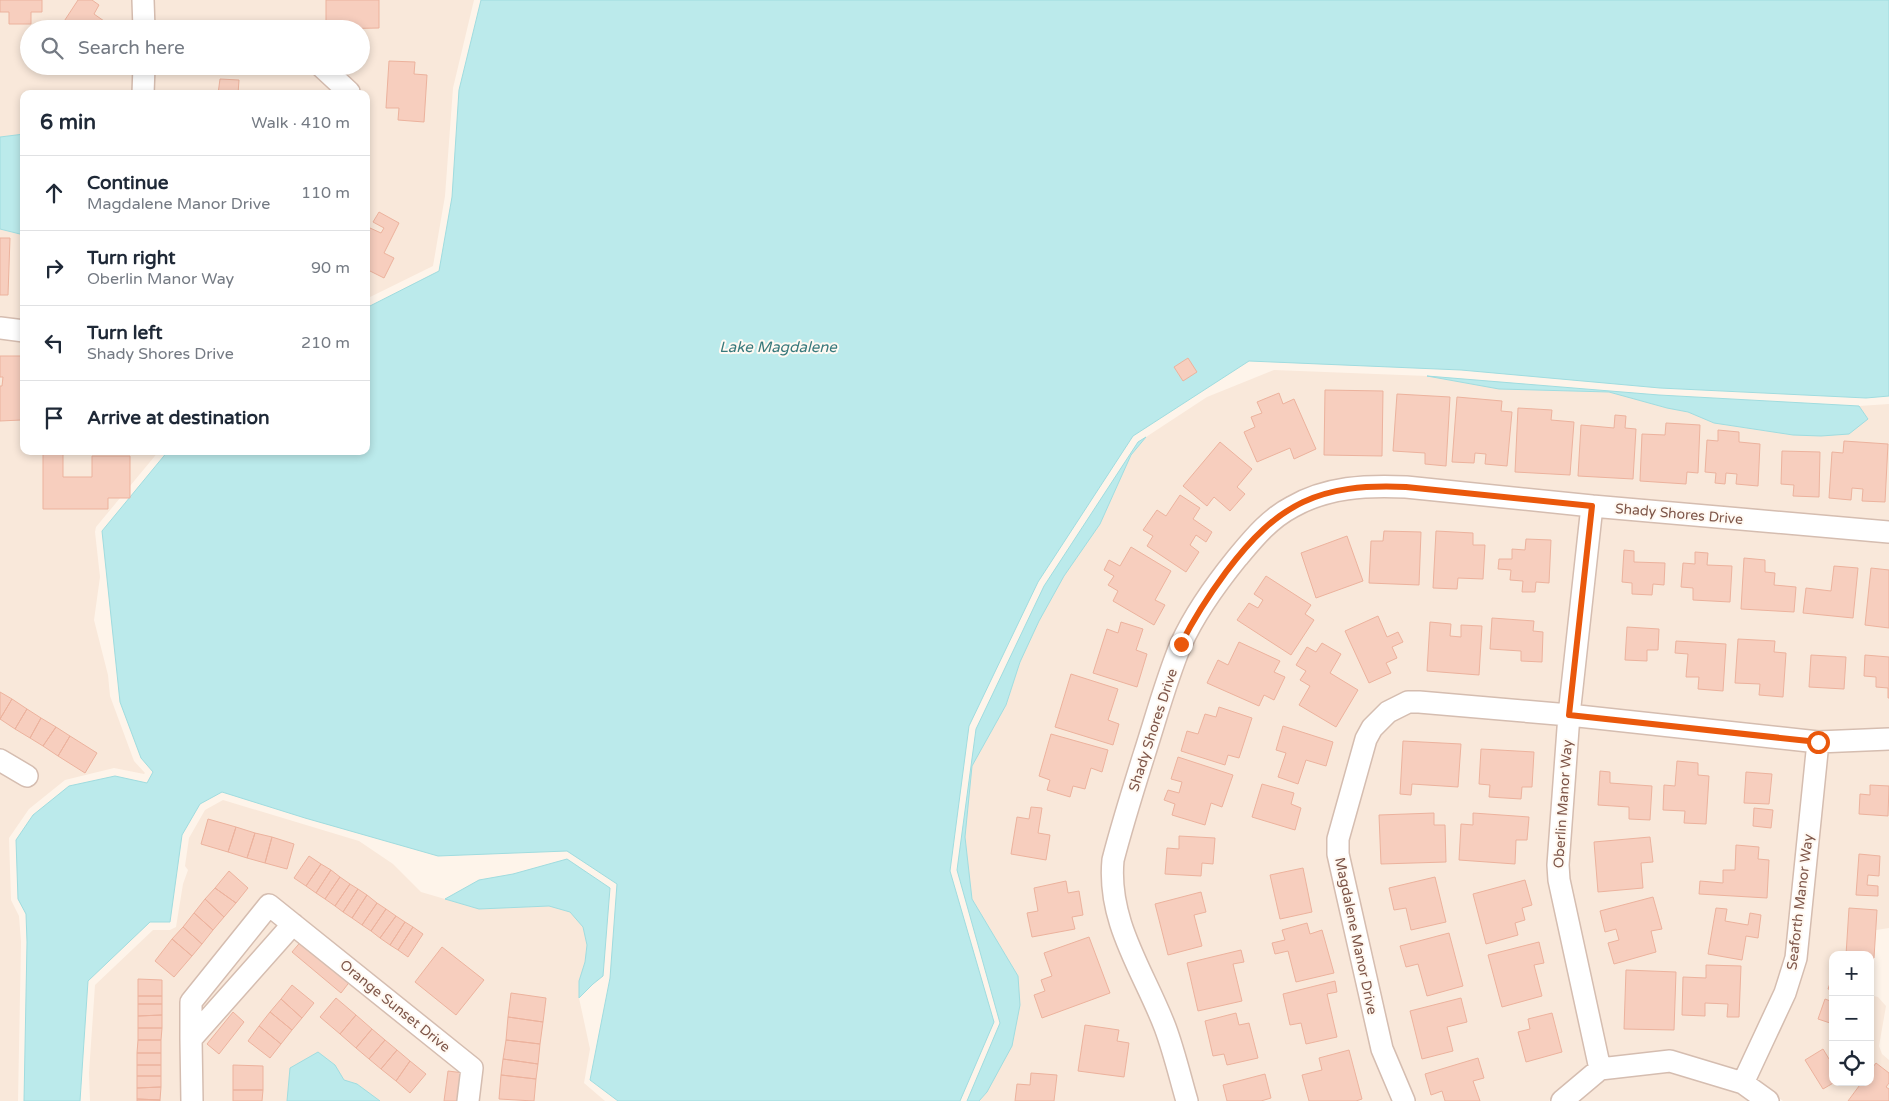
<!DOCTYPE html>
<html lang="en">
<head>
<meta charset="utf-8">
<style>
	:root { --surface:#fff; --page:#f6f6f7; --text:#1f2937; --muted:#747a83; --line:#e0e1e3 }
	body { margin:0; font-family:"Varela Round",sans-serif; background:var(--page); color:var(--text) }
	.controls { position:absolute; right:15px; bottom:15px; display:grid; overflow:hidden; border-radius:10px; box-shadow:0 2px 8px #0003 }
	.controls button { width:45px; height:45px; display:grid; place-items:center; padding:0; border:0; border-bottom:1px solid var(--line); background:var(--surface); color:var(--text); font:25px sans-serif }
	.stop { position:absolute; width:15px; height:15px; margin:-11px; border:4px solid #ea580c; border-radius:50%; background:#fff }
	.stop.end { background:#ea580c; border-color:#fff; box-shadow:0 1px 5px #0008 }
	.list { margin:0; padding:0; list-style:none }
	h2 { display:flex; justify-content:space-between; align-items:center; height:65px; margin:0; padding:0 20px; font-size:21px }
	h2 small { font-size:16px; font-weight:400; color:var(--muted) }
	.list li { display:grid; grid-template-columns:32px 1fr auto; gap:15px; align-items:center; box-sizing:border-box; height:75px; padding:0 20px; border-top:1px solid var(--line) }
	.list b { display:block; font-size:19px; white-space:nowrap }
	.list p { margin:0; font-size:16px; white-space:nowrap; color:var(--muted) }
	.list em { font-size:16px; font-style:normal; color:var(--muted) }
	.icon { flex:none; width:28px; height:28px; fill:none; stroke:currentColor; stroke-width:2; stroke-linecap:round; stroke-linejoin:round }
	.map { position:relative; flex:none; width:1889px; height:1101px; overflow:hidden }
	.search { position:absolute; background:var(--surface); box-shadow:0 2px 8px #0003; left:20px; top:20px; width:350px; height:55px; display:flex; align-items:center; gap:12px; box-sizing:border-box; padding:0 18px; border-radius:28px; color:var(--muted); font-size:19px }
	.panel { position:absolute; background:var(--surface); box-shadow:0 2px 8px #0003; left:20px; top:90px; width:350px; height:365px; border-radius:10px }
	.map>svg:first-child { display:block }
</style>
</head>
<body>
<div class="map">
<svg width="1889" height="1101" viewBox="0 0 1889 1101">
	<rect width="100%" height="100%" fill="#fef4ea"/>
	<path fill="#f9e8da" d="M0 0H135L136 29H29V66H136L135 94H24V134L0 137Z
		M151 0H474L453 88 445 196 433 266 366 299V94H152V66H361V29H152Z
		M0 229 24 235V451H42L56 457 58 451H159L96 527 95 532 100 577 94 620 108 675 110 696 134 761 145 773 144 774 114 768 65 780 29 809 9 838 11 900 19 916 21 942 18 1101H0Z
		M1274 370 1427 376 1499 389 1609 392 1667 408 1688 412 1714 423 1793 435 1868 418 1859 406 1889 404V523L1356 478 1227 557 1109 841 1158 1031 1179 1101H979L987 1092 1018 976 972 899 965 837 972 766 1006 705 1020 662 1039 621 1064 576 1100 524 1131 455 1146 437 1207 397Z
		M1378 494 1583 515 1562 705 1395 698 1330 836 1396 1101H1195L1125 913 1121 862 1174 687 1199 626 1258 545 1295 515 1337 499Z
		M1599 516 1889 541V730L1818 733 1578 707Z
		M1419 711 1561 723 1551 852 1592 1065 1549 1101H1413L1389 1046 1346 841 1379 733 1401 714Z
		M1577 725 1809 750 1784 972 1739 1072 1606 1059 1567 879Z
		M1889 748V928L1870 931 1857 955H1833V1082H1870V995L1878 997 1886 1006 1879 1046 1882 1054 1889 1060V1101H1783L1753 1080 1792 998 1825 751Z
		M223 800 359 841 393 864 421 892 479 909 549 906 570 912 583 927 587 945 585 962 579 981V998L590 1049 584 1083 605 1101H380L357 1084 344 1080 335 1065 290 1068 287 1101H90L89 1073 95 985 153 930H170L176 927 183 884 188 870 185 866 189 838 205 810Z
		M1670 1070 1740 1091 1753 1101H1575L1603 1077Z"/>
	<path fill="#bbeaeb" stroke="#a0dcdf" d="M481 0H1889V396L1866 398 1660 388 1461 370 1249 361 1133 436 1038 582 969 726 950 871 994 1022 960 1101H618L590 1080 610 978 617 884 567 851 438 856 305 818 222 792 200 804 182 835 170 922H150L88 981 80 1101H24L27 942 26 914 18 899 16 840 33 815 69 786 115 776 147 783 153 772 141 758 120 702 102 531 168 451H366V308L439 271 452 197 459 90Z
		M24 134V235L0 229V137Z
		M1427 376 1659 395 1859 406 1868 419 1849 434 1821 436 1793 435 1714 423 1688 412 1667 408 1609 392 1499 389Z
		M1146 437 1131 455 1100 524 1064 576 1039 621 1020 662 1006 705 972 766 965 837 972 899 1018 976 1020 1005 1012 1046 987 1092 979 1101H967L1000 1023 957 870 976 729 1044 586 1138 442Z
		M567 859 610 888 603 976 593 984 579 998V981L585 962 587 945 583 927 570 912 549 906 479 909 445 899 479 880 513 874Z
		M318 1052 335 1065 344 1080 357 1084 380 1101H287L290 1068Z"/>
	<path fill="#f7cebe" stroke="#ecb29d" d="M0 0H42V12H31V24H9V12H0Z
		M78 0H92L99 5 94 14 114 28 59 29Z
		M326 0H379V28L326 29Z
		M389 61 415 62 414 74 427 75 424 122 398 120 399 108H386Z
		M220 79 239 80 238 94H218Z
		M379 212 399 223 384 253 394 258 384 278 366 269V236L370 228 381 233 384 228 373 222Z
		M0 238H10L8 295H0Z
		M0 356H21V420L0 421V386H2L3 377H0Z
		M1188 358 1197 372 1183 381 1174 367Z
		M1325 390 1383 391 1382 456 1324 455Z
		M1279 393 1283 404 1294 399 1316 449 1294 459 1290 448 1257 462 1244 432 1255 427 1251 417 1262 413 1257 402Z
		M1397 394 1450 397 1446 466 1425 464V453L1393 451Z
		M1457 397 1502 401 1501 411 1512 412 1507 466 1485 464 1486 454 1475 453 1474 463 1452 462Z
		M1518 408 1552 410 1551 420 1574 422 1570 475 1515 472Z
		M1615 415 1626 416 1625 428 1636 429 1633 479 1578 476 1581 425 1614 428Z
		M1666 423 1700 425 1698 473 1687 472 1686 484 1640 481 1642 434 1665 435Z
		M1718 430 1739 432V442L1760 444 1758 486 1736 484 1737 474 1726 473 1725 484 1715 483 1716 473 1705 472 1707 440 1718 441Z
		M1844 441 1888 444 1885 502 1862 501 1863 489 1852 488 1851 500 1829 498 1832 452 1843 453Z
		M1220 442 1252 469 1237 487 1245 494 1230 511 1214 497 1207 506 1183 486Z
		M1782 451 1820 452 1819 497 1793 496 1794 485 1781 484Z
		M43 453H63V477H92V456H130V498H108V509H43Z
		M1180 495 1200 508 1193 519 1212 532 1206 542 1196 535 1190 545 1199 552 1186 572 1147 546 1153 536 1143 530 1157 510 1166 516Z
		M1384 531 1421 532 1419 585 1369 583 1371 541H1383Z
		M1436 531 1473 533V545H1485L1483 579 1458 578 1457 589 1433 588Z
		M1347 536 1363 581 1316 598 1301 553Z
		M1526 539 1551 540 1549 583 1536 582 1535 592H1522L1523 581 1510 580 1511 570 1498 569 1499 559H1512V549L1525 550Z
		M1131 547 1171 571 1155 600 1165 605 1154 625 1113 601 1118 591 1108 585 1114 576 1104 570 1109 560 1120 566Z
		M1624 550 1634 551V562L1665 563 1664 585 1653 584 1652 595 1632 594V583L1622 582Z
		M1695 552 1708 553 1707 565 1732 566 1730 602 1693 600V588L1681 587 1683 563 1695 564Z
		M1744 558 1765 560V572L1775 573 1774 585 1796 587 1794 612 1741 609Z
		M1834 566 1858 568 1853 618 1803 613 1806 588 1831 591Z
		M1871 568 1889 570V628L1865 625Z
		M1266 576 1311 605 1305 614 1314 620 1291 655 1237 620 1249 603 1258 608 1263 600 1254 594Z
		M1378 616 1387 637 1398 632 1403 642 1392 647 1397 658 1386 663 1391 673 1369 683 1345 631Z
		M1492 618 1534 621 1533 631 1543 632 1542 662 1521 661V651L1490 649Z
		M1121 622 1143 629 1136 650 1147 654 1137 687 1093 673 1107 629 1118 633Z
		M1430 622 1451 624 1450 636 1461 637V625L1482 626 1479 675 1427 671Z
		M1627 627 1659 629 1658 650H1647V661L1625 660Z
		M1738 639 1775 641 1774 652 1786 653 1783 697 1759 695 1760 684 1735 683Z
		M1676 641 1726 644 1723 691 1698 689 1699 677H1686L1688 654 1675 653Z
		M1239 642 1280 661 1274 672 1285 677 1274 700 1264 695 1259 706 1207 683 1218 660 1228 665Z
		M1322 643 1341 654 1330 673 1358 690 1336 727 1299 705 1310 686 1300 680 1306 671 1296 665 1307 647 1316 652Z
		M1811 655 1846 657 1844 689 1809 687Z
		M1865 655 1889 657V698H1888V688L1876 687V677L1864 676Z
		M1071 674 1118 689 1108 720 1119 724 1113 745 1055 727Z
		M0 692 12 699 0 719Z
		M12 699 27 709 15 729 0 719Z
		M1219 707 1252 718 1239 758 1228 755 1225 765 1181 751 1187 731 1198 734 1205 714 1216 717Z
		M27 709 41 718 30 738 15 729Z
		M41 718 56 727 43 746 30 738Z
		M1283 726 1333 742 1326 766 1306 760 1298 784 1278 777 1286 753 1276 750Z
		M56 727 70 736 58 756 43 746Z
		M1051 734 1108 750 1102 772 1091 768 1085 789 1073 786 1070 797 1047 790 1050 780 1039 776Z
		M70 736 97 753 85 773 58 756Z
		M1403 741 1461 744 1458 787 1412 784 1411 795 1400 794Z
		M1481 749 1534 752 1532 787H1522L1521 799 1489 797 1490 785 1479 784Z
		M1178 757 1233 775 1222 807 1211 803 1205 825 1172 815 1175 804 1164 800 1168 790 1179 793 1182 782 1171 779Z
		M1677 761 1698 763V775L1709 776 1706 824 1684 823 1685 811 1663 810 1664 785 1675 786Z
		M1600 771 1610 772V783L1652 786 1650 820 1629 819V807L1598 805Z
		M1746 772 1772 774 1769 804 1744 803Z
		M1262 784 1294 793 1291 804 1301 808 1295 830 1252 817Z
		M1870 785 1889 786 1888 816 1859 814 1860 794 1870 795Z
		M1031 807 1042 808 1038 833 1050 835 1046 860 1011 854 1017 817 1029 819Z
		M1754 808 1773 810 1771 828 1753 826Z
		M1434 813V825H1445L1446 862 1381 864 1379 815Z
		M1473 813 1529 817 1527 840H1516L1515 864 1459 860 1461 824 1473 825Z
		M208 819 236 827 228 852 201 844Z
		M236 827 255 833 247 858 228 852Z
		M255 833 272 837 265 863 247 858Z
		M1179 836 1215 838 1213 864 1202 863 1201 876 1165 874 1167 848 1179 849Z
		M272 837 294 844 287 869 265 863Z
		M1650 837 1653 862 1641 863 1643 888 1598 892 1594 842Z
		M1736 845 1759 847 1758 859 1769 860 1767 898 1699 894 1700 881 1723 883V870H1735Z
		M1859 854 1880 856 1879 876 1868 875 1867 885 1878 886V896L1856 895Z
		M309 856 321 864 306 886 294 878Z
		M321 864 331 870 316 893 306 886Z
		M1303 868 1312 912 1280 919 1270 875Z
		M331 870 340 877 325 899 316 893Z
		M229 871 248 888 236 903 215 888Z
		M340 877 350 884 335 906 325 899Z
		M1435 877 1446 922 1411 930 1406 908 1394 910 1389 888Z
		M1525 880 1532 905 1522 908 1525 920 1515 923 1518 935 1486 944 1473 894Z
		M1066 881 1068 893 1079 891 1083 915 1072 917 1075 929 1032 937 1027 913 1038 911 1034 888Z
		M350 884 358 889 343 912 335 906Z
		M215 888 236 903 224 917 205 899Z
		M358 889 367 895 352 918 343 912Z
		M1201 892 1206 912 1194 915 1202 946 1168 955 1155 904Z
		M367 895 377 903 362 925 352 918Z
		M1653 897 1662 929 1651 931 1656 952 1614 964 1608 943 1619 940 1616 929 1605 932 1600 911Z
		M205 899 224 917 213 930 194 913Z
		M377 903 386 909 371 931 362 925Z
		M1716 908 1727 909 1725 921 1748 925 1750 913 1761 915 1758 938 1746 936 1742 960 1708 954Z
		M1849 908 1877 910 1874 958H1870V955H1846Z
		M386 909 396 916 380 938 371 931Z
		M194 913 213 930 202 944 183 927Z
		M396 916 405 922 390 945 380 938Z
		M405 922 413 927 398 950 390 945Z
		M1307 923 1310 934 1322 930 1334 973 1296 982 1288 951 1275 954 1272 943 1285 940 1282 930Z
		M183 927 202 944 192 956 172 939Z
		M413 927 423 934 408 957 398 950Z
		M1449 933 1463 986 1427 996 1418 964 1406 967 1400 946Z
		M1089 937 1110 993 1042 1018 1034 995 1045 991 1041 980 1052 976 1044 953Z
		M172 939 192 956 174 977 155 961Z
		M303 939 351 980 341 993 292 952Z
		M1539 942 1544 963 1534 965 1542 996 1502 1007 1488 955Z
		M442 947 484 980 456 1015 415 982Z
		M1241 950 1244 962 1233 964 1242 1001 1198 1011 1187 963Z
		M1706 965 1741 966 1739 1017H1727L1728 1004 1705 1003V1016L1682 1015 1683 977 1706 978Z
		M1626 970 1676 972 1674 1030 1624 1029Z
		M1833 975V990L1828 989Z
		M138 979 162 980V996H138Z
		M1335 981 1337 992 1327 994 1337 1037 1306 1044 1301 1023 1290 1025 1283 994Z
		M292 985 314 1003 302 1018 281 999Z
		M511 993 546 998 543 1022 508 1017Z
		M138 996H162V1004H138Z
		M336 998 356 1015 340 1034 320 1017Z
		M1461 998 1467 1022 1447 1027 1453 1051 1422 1059 1410 1011Z
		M281 999 302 1018 292 1030 270 1012Z
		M1825 999 1833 1002V1024L1818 1019Z
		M138 1004H162V1015L138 1016Z
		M233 1012 244 1022 219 1054 207 1044Z
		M270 1012 292 1030 281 1044 259 1026Z
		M1236 1013 1239 1025 1249 1023 1258 1058 1227 1065 1224 1054 1213 1056 1205 1021Z
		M1552 1013 1562 1052 1526 1062 1518 1032 1530 1029 1528 1019Z
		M162 1015V1028H138V1016Z
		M356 1015 372 1029 356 1048 340 1034Z
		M508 1017 543 1022 540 1044 506 1040Z
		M1085 1025 1119 1030 1117 1041 1129 1043 1124 1077 1078 1071Z
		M259 1026 281 1044 270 1058 248 1041Z
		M138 1028H162L161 1040H138Z
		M372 1029 385 1040 369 1059 356 1048Z
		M138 1040H161V1053H137Z
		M385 1040 397 1050 381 1069 369 1059Z
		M506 1040 540 1044 538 1064 503 1059Z
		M1823 1049 1829 1059 1833 1057V1082H1835L1823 1089 1805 1060Z
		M397 1050 410 1061 396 1081 381 1069Z
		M1349 1050 1362 1099 1356 1101H1309L1302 1075 1322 1070 1319 1058Z
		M137 1053H161V1065H137Z
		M1478 1058 1484 1078 1473 1081 1480 1101H1445L1442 1091 1431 1095 1425 1074Z
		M503 1059 538 1064 536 1079 501 1075Z
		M410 1061 426 1074 410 1093 396 1081Z
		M1876 1063 1889 1073V1083L1886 1087 1889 1089V1101H1848L1862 1082H1870V1071Z
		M137 1065H161V1076H137Z
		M233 1065 263 1066V1090H233Z
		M448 1071 464 1073 460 1101H444Z
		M1031 1073 1057 1075 1054 1101H1015L1017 1084 1030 1085Z
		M1265 1074 1271 1098 1261 1101H1227L1223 1085Z
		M501 1075 536 1079 534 1101 499 1099Z
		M137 1076H161V1087L137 1088Z
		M161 1087 160 1100 137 1099V1088Z
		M233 1090H263L262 1101H233Z
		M137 1099 160 1100V1101H137Z"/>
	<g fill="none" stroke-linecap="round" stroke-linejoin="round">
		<defs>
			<path id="minor" d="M143 0 144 29
				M321 66 349 92
				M143 94 144 66
				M0 328 24 331
				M1592 506 1569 715 1558 865 1559 880 1600 1069
				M0 760 27 776
				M293 924 191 1039V1002L269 905 472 1068 468 1101
				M191 1039 192 1101
				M1743 1083 1785 993 1796 958 1818 742
				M1187 1101C1180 1077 1174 1051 1165 1027 1144 972 1107 922 1113 860 1122 825 1133 790 1144 755 1156 718 1166 680 1181 644 1195 613 1216 584 1237 558 1253 539 1269 519 1292 507 1327 487 1366 485 1406 487L1592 506 1889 532
				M1404 1101 1382 1049 1338 854V839L1366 739 1372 728 1388 712 1408 702H1419L1569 715 1818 742 1889 739
				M1562 1101 1600 1069 1670 1061 1743 1083 1768 1101"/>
		</defs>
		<use href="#minor" stroke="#d5bdb0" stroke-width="24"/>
		<use href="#minor" stroke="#fff" stroke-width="21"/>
	</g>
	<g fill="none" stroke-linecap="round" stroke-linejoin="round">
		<path stroke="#ea580c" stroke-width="6" d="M1181 644C1194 618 1209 595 1226 572 1278 503 1319 483 1406 487L1592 506 1569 715 1818 742"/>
	</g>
	<g text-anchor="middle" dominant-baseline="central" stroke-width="4" stroke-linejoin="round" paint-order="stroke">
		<g font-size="14" fill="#7e5649" stroke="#fff9f2">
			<text transform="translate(1679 514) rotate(5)">Shady Shores Drive</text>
			<text transform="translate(1153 730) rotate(-72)">Shady Shores Drive</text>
			<text transform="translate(1563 804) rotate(-86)">Oberlin Manor Way</text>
			<text transform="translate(1800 902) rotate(-83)">Seaforth Manor Way</text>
			<text transform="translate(1356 936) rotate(78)">Magdalene Manor Drive</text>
			<text transform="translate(395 1006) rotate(39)">Orange Sunset Drive</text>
		</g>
		<g font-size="15" font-style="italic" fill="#37797c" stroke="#fff9f2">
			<text x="778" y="347">Lake Magdalene</text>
		</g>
	</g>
</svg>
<div class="controls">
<button>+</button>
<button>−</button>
<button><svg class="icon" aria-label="locate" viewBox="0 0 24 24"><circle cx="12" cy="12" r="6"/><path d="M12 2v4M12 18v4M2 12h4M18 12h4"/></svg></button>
</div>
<div class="stop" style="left:1818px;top:742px"></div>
<div class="stop end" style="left:1181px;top:644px"></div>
<div class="search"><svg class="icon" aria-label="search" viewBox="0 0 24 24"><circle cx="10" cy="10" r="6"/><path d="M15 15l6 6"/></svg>Search here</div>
<section class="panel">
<h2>6 min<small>Walk · 410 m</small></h2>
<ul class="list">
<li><svg class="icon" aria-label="ahead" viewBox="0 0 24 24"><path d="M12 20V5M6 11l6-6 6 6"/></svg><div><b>Continue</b><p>Magdalene Manor Drive</p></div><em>110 m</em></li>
<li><svg class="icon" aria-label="right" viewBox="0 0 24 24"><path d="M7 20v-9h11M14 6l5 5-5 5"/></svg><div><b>Turn right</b><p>Oberlin Manor Way</p></div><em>90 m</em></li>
<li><svg class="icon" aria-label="left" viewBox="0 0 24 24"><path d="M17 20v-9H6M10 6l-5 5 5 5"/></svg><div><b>Turn left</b><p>Shady Shores Drive</p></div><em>210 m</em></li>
<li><svg class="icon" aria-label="arrive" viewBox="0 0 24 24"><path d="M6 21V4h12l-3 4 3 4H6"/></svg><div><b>Arrive at destination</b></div></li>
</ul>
</section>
</div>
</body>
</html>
